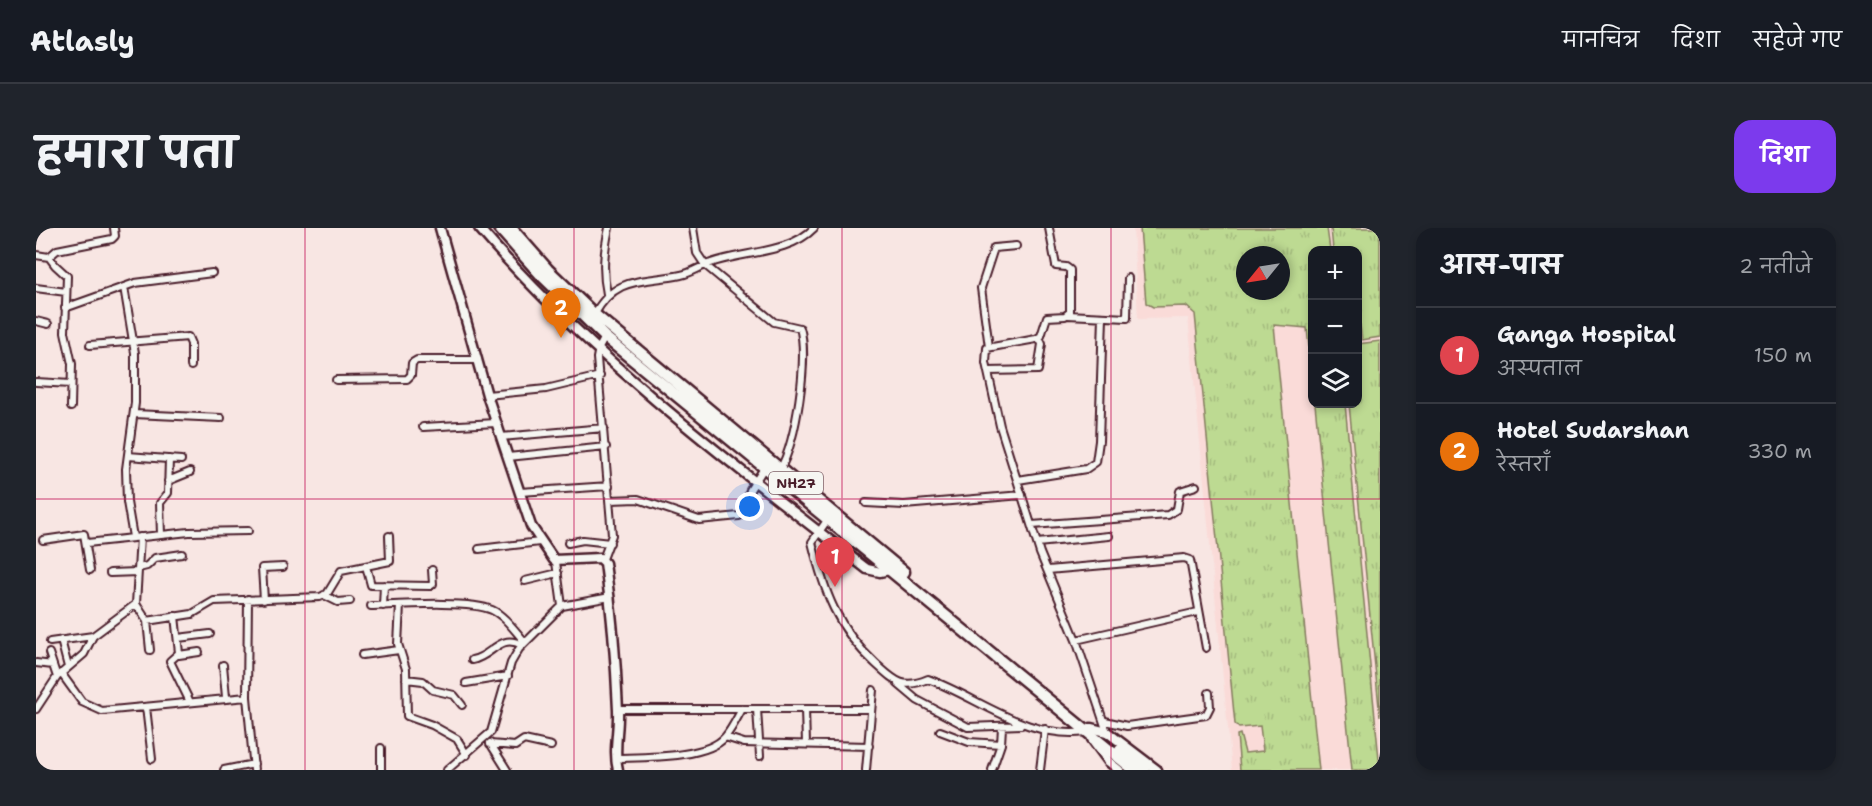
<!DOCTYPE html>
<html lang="hi">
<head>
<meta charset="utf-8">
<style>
	:root { --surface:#171b24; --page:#20242c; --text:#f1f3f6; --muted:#9ea1a6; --line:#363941; --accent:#7c3aed }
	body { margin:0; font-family:"Shantell Sans","Playpen Sans Deva",sans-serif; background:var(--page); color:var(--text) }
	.controls { position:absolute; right:18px; top:18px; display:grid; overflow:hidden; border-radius:12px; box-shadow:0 3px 9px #0003 }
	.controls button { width:54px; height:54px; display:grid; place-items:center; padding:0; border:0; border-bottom:2px solid var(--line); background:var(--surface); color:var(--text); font:30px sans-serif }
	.compass { position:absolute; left:1200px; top:18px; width:54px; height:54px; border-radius:50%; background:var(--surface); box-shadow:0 3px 9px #0003; rotate:240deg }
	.you { position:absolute; left:714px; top:279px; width:21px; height:21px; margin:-15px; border:4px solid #fff; border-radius:50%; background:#1a73e8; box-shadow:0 0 0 9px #1a73e833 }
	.badge { display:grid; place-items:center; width:39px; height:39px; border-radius:50%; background:var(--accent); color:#fff; font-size:20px; font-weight:700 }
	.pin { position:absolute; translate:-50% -50px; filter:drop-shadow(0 2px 3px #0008) }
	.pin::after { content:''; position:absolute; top:32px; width:21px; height:18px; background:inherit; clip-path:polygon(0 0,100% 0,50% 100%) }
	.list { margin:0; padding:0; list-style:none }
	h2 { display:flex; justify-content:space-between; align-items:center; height:78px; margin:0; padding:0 24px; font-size:26px }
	h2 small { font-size:20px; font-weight:400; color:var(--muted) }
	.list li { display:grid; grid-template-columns:39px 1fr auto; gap:18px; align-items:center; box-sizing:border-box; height:96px; padding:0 24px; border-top:2px solid var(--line) }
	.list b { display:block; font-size:22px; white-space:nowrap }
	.list p { margin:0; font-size:20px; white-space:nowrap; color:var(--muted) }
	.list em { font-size:20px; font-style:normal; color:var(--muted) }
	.icon { flex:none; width:33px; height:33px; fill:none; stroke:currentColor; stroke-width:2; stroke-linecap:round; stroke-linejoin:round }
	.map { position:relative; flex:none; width:1344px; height:542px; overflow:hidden; border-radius:18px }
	header { display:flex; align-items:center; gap:36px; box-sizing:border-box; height:84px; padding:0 30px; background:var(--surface); border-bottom:2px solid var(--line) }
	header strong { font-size:28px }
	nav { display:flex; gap:33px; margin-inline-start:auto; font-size:21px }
	.intro { display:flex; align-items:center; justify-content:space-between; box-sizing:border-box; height:144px; padding:0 36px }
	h1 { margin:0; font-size:42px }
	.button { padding:15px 27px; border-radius:18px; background:var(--accent); color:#fff; font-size:21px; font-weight:700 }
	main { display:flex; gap:36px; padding:0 36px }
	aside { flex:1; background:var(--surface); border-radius:18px; box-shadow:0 3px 9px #0003 }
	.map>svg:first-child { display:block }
</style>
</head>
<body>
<header>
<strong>Atlasly</strong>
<nav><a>मानचित्र</a><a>दिशा</a><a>सहेजे गए</a></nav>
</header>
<div class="intro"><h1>हमारा पता</h1><a class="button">दिशा</a></div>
<main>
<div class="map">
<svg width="1344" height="542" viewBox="0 0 1344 542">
	<defs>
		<pattern id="grass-tufts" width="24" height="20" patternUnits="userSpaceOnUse" patternTransform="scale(1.5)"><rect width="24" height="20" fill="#bdda92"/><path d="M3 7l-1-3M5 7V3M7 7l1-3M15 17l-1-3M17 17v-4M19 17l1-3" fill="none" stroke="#a4bb7e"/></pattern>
	</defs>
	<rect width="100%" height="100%" fill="#f8e6e3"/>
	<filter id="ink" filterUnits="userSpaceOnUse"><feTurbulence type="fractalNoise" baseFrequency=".0167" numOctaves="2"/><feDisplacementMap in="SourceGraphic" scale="12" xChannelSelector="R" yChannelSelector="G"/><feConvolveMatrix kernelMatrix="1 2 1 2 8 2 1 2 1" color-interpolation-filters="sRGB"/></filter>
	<g filter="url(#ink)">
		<path fill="#fadbd8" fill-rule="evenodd" d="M1097 0H1344V542H1196L1152 90 1102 91ZM1276 22H1322V176H1276ZM1209 27H1245V63H1209Z"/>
		<path fill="url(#grass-tufts)" stroke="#847c5e" stroke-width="1.5" fill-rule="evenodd" d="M1104 0H1291L1294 22H1276V119L1273 120 1271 100 1238 97 1283 542H1204L1201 507 1204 506 1209 525 1227 523 1224 498 1203 500 1199 496 1159 86 1150 78 1117 79 1110 75ZM1209 27H1245V63H1209Z
			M1295 0H1344V109L1326 112 1324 97H1322V22H1297Z
			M1344 113V489L1313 176H1322V116Z
			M1279 176H1309L1344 542H1316Z"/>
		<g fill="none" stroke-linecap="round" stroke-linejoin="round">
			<defs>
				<path id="street" d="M657 0 661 25 669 37 738 94 764 100C773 128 760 217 744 241
					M1013 0 1020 38 1030 39 1034 42V84L1029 88 1011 89 1005 108 1000 111 951 120 950 135 964 198 1004 325 1040 412 1071 504
					M0 27 13 29 21 22 76 11 79 8 78 0
					M13 29 19 37 31 48 29 104 36 136 35 179
					M88 59 99 125V175L90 241 91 274 97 309
					M0 60 30 64
					M571 66C566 43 568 23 573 0
					M29 80 99 55 176 45
					M558 87C580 47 606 55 645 47 656 45 665 38 675 35 708 23 753 26 778 0
					M1032 87 1091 90 1092 50
					M0 93 12 96
					M54 117 152 109 155 116V138
					M953 119 945 60 958 20 980 18
					M952 143 1002 142 1006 116 1003 110
					M300 152 371 151 375 147 376 135 381 132H442
					M0 154 35 156
					M451 167 510 161 564 148
					M98 186 185 190
					M387 199 460 195
					M465 209 568 200
					M92 228 145 232
					M472 229 570 219
					M982 252 1050 241 1060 234 1063 213 1067 89
					M132 253 154 244
					M484 264 573 258
					M574 272 602 271 663 292 703 288 708 284 714 262 728 240
					M830 275 868 277 986 267
					M792 291 776 314C788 363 801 401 840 436 859 453 866 462 892 451 944 470 991 512 1050 504
					M996 297 1132 287 1141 281 1144 263 1160 258
					M125 307 124 275 132 265 133 231
					M7 312 48 306 54 342
					M51 315 153 304 212 303
					M532 315 547 312 574 315
					M1001 315 1073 308
					M443 321 504 314
					M567 331 576 307 561 130 563 120 569 109
					M520 334 526 378
					M330 338 335 357 394 358 397 356 396 342
					M103 340 111 338 119 330 146 326
					M1012 342 1148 330 1154 332 1170 420
					M74 345 102 344
					M489 353 522 345
					M288 367 302 374 314 373
					M228 372 226 340 247 339
					M100 376 111 393 114 422
					M364 377 362 416 370 441 371 488 396 497 421 511 431 527
					M335 378C361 377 435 372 456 382 469 388 479 403 489 414
					M347 378 348 357
					M139 388 143 425 134 433 154 474
					M111 393 156 386 178 373 284 369 291 366 305 343 354 333 353 308
					M142 410 174 406
					M25 412 32 439
					M1040 412 1162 384
					M14 414 57 408
					M13 425 21 449
					M143 427 163 424
					M326 427 363 422
					M436 432C457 428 463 405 486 417
					M0 435 17 437
					M187 437 190 469
					M25 445 46 474 66 483 211 469 218 542
					M370 451 387 453 397 462 418 467 426 477
					M430 455 472 448
					M862 456 881 472 932 499 985 497
					M211 469 212 371
					M110 479 116 531
					M0 481 21 449 48 426 57 408 100 376 104 309
					M582 481H834
					M721 481 724 528
					M769 481 770 516
					M1069 493 1091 498 1170 487 1174 479 1173 465
					M904 503 933 514 965 516
					M689 509 708 515 833 518
					M454 515 471 542
					M454 516 479 518 488 512 515 518
					M580 530C606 529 671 531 689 509 696 501 701 490 706 481
					M188 542 218 536
					M345 542V520
					M411 542 455 504 475 435 483 421 526 378 574 369
					M830 542 837 462
					M956 542 965 516 966 499
					M1004 542 1009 501"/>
				<path id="secondary" d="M404 0 451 167 495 298 518 332 564 330 569 335C576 384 580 433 582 482 583 503 577 522 582 542
					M443 0C553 128 698 238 831 341L844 344 853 342
					M1055 500 1071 504 1121 542
					M1056 511 1073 534 1083 542"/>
				<path id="highway" d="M463 0 505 47 569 109 1098 542
					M475 0 512 42 558 86 868 344
					M1084 522 1109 542"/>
			</defs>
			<use href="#street" stroke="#4a1f2b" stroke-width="10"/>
			<use href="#secondary" stroke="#4a1f2b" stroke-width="13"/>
			<use href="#highway" stroke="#4a1f2b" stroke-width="15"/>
			<use href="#street" stroke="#f6f6f2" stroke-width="6"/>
			<use href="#secondary" stroke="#f6f6f2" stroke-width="8"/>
			<use href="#highway" stroke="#f6f6f2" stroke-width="10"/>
		</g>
	</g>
	<path fill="none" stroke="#c2185b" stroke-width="1.5" stroke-opacity="0.55" d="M269 0V542M538 0V542M806 0V542M1075 0V542M0 271H1344"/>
	<g text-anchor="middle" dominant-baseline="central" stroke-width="4.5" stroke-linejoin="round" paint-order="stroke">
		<rect fill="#f6f6f2" stroke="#7e6067" stroke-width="1.5" x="733" y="244" width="54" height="22" rx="4.5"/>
		<g font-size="14" font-weight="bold" fill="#4a1f2b">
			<text x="760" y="255">NH27</text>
		</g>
	</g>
</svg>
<div class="controls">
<button>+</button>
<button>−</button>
<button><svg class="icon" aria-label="layers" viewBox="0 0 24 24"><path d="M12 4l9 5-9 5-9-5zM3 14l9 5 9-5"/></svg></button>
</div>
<svg class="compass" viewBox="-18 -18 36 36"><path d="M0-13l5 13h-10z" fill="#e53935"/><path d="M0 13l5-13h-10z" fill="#9ea1a6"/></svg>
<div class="you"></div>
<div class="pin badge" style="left:799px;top:359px;background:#e0444e">1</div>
<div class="pin badge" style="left:525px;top:110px;background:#e8710a">2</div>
</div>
<aside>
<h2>आस-पास<small>2 नतीजे</small></h2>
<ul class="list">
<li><span class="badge" style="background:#e0444e">1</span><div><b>Ganga Hospital</b><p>अस्पताल</p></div><em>150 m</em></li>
<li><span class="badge" style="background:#e8710a">2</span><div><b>Hotel Sudarshan</b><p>रेस्तराँ</p></div><em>330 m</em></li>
</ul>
</aside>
</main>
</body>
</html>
